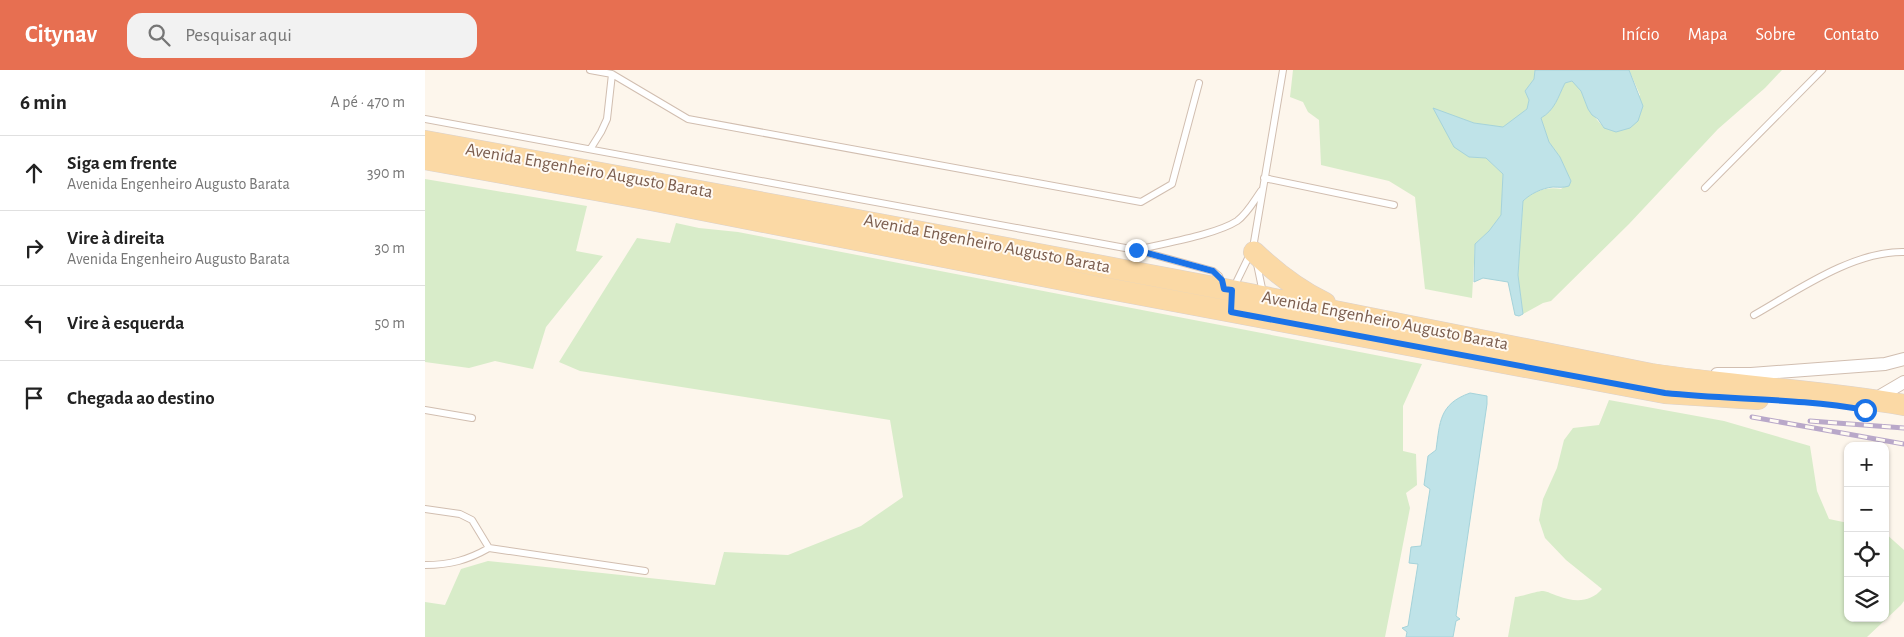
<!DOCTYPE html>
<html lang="pt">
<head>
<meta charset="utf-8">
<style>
	:root { --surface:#fff; --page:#f2f2f2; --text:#222; --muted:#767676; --line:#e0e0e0; --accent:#e76f51 }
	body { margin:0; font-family:"Alegreya Sans",sans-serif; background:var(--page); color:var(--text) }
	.controls { position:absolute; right:15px; bottom:15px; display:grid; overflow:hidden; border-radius:10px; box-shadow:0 1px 4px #0004 }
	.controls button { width:45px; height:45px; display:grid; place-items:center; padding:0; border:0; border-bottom:1px solid var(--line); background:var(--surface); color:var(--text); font:25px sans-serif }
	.stop { position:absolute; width:15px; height:15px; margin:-11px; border:4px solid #1a73e8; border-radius:50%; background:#fff }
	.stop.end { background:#1a73e8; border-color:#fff; box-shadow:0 1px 5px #0008 }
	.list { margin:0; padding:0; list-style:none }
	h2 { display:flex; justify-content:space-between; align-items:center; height:65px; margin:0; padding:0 20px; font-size:21px }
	h2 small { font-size:16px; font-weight:400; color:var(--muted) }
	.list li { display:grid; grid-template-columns:32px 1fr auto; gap:15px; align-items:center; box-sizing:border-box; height:75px; padding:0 20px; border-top:1px solid var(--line) }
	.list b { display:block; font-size:19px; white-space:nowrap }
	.list p { margin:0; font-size:16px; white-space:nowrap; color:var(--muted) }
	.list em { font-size:16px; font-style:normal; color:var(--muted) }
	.icon { flex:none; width:28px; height:28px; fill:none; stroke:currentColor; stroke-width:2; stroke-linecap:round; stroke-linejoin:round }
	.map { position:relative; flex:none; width:1479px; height:567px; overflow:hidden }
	header { display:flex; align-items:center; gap:30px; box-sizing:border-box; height:70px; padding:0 25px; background:var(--accent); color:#fff }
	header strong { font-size:24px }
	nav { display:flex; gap:28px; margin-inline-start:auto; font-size:18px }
	.search { width:350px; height:45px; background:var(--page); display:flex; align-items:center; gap:12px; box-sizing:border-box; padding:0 18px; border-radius:15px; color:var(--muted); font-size:19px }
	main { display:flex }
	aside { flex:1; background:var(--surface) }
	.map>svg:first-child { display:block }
</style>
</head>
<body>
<header>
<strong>Citynav</strong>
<div class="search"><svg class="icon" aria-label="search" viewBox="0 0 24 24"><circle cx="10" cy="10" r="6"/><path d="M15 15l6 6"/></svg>Pesquisar aqui</div>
<nav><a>Início</a><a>Mapa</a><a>Sobre</a><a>Contato</a></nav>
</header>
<main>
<aside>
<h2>6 min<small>A pé · 470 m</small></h2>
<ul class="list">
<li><svg class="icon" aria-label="ahead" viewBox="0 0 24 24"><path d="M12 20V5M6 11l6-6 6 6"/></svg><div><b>Siga em frente</b><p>Avenida Engenheiro Augusto Barata</p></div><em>390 m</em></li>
<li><svg class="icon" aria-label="right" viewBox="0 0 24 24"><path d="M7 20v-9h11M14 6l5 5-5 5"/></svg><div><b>Vire à direita</b><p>Avenida Engenheiro Augusto Barata</p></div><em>30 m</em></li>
<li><svg class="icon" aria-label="left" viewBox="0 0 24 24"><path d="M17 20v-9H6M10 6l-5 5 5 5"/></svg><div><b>Vire à esquerda</b></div><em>50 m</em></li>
<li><svg class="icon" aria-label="arrive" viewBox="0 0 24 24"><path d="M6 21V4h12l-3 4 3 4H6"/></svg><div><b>Chegada ao destino</b></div></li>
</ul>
</aside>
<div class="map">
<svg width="1479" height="567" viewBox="0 0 1479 567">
	<rect width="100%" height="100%" fill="#fdf6ec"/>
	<path fill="#d8ecc9" d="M868 0H1110L1109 9 1100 21 1104 30 1102 39 1078 58 1049 53 1009 39 1044 87 1061 88 1078 104 1076 145 1064 161 1050 174 1047 228 1000 219 990 127 964 111 896 95 894 50 883 42 878 32 865 27Z
		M1204 0H1357L1340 18 1293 59 1204 154 1126 231 1118 233 1098 244 1093 205 1098 131C1108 121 1123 116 1136 119L1146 111 1135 87 1124 72 1116 48C1130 40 1133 27 1140 13L1148 11 1156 21 1163 39 1179 58 1215 25Z
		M0 109 162 136 151 181 178 186 121 257 108 299 70 291 44 298 0 292Z
		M251 153 274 158 313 162 997 294 978 336V381L991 384 992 415 981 423 985 438 960 567H0V532L20 535 36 499 63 491 290 515 299 482 363 485 436 456 478 427 465 350 155 301 134 292 212 168 245 173Z
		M1184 330 1299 351 1385 376 1392 421 1404 449 1423 453V548H1460V463L1479 480V531L1476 535 1442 567H1083L1090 527C1099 526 1112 521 1118 521 1122 521 1129 525 1133 526 1149 532 1165 533 1177 519L1141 490 1120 468 1114 450 1118 429 1132 398 1139 370 1148 358 1174 355Z"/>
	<path fill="#bfe3e8" stroke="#a5d3da" d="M1110 0H1204L1218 36 1213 51 1205 58 1191 62 1179 58 1173 49 1167 45 1163 39 1156 21 1147 11 1140 13C1133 27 1130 40 1116 48L1124 72 1135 87 1146 111 1144 116C1138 118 1134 117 1128 117 1117 118 1105 124 1098 131L1093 205 1098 244 1094 246 1090 245 1083 212 1058 208 1049 212 1050 174 1064 161 1076 145 1078 104 1061 88 1044 87 1029 77 1008 38 1049 53 1078 57 1102 39 1104 30 1100 21 1109 9Z
		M1045 323 1062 326V334L1031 546 1035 549 1031 551 1028 567H981L982 562 977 558 983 556 993 494 984 493 986 477 996 476 1005 419 999 415 1003 386 1011 380C1015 352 1014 334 1045 323Z"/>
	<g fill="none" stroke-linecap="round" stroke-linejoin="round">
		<defs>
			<path id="lane" d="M165 0 187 4 263 49 716 132 747 114 774 13
				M0 49 711 180 788 201 794 206 798 215
				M166 78 176 62 182 49 187 4
				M839 108 969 135
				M1280 118 1397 0
				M712 180C739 173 790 165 812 151 822 144 829 131 836 121
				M832 194 838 223
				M809 217 828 178 858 0
				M1329 245C1373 220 1428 181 1479 182
				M0 340 47 348
				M0 439 35 444 47 450 64 478 220 501
				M0 495C25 495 43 490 64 478"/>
			<path id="street" d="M1292 304H1326L1460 294 1479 289
				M1439 340 1450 329 1479 312"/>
			<path id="primary" d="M0 71 443 152 799 219 1226 304C1310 317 1395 320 1479 335
				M0 89 226 130 669 216 1240 323 1333 329
				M829 182C851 203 873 220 900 233"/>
		</defs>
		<use href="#lane" stroke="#d1beb0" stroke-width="8"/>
		<use href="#street" stroke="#d1beb0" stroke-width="14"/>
		<use href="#primary" stroke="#dad1cd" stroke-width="22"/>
		<use href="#lane" stroke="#fff" stroke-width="6"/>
		<use href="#street" stroke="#fff" stroke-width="12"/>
		<use href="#primary" stroke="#fbd9a5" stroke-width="21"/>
		<defs>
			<path id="rail" d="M1327 347 1479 374
				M1385 351 1479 358"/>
		</defs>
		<use href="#rail" stroke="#b9a8c9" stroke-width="5"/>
		<use href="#rail" stroke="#fffaf3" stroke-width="3" stroke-dasharray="9" stroke-linecap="butt"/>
	</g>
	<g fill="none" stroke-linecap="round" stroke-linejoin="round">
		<path stroke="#1a73e8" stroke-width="6" d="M711 180 788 201 797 210 799 219 807 220 806 242 1240 323C1307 330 1374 328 1440 340"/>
	</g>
	<g text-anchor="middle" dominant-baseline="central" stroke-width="4" stroke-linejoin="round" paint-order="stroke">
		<g font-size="18" fill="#7a5c4d" stroke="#fffaf3">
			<text transform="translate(164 101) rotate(10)">Avenida Engenheiro Augusto Barata</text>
			<text transform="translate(562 174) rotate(11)">Avenida Engenheiro Augusto Barata</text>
			<text transform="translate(960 251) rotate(11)">Avenida Engenheiro Augusto Barata</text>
		</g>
	</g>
</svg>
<div class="controls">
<button>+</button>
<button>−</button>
<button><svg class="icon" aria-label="locate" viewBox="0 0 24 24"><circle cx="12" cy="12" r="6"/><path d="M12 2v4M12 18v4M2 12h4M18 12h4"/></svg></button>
<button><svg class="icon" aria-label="layers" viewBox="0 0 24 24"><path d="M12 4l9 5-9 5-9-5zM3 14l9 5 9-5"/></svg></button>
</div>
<div class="stop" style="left:1440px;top:340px"></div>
<div class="stop end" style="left:711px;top:180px"></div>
</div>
</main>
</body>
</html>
